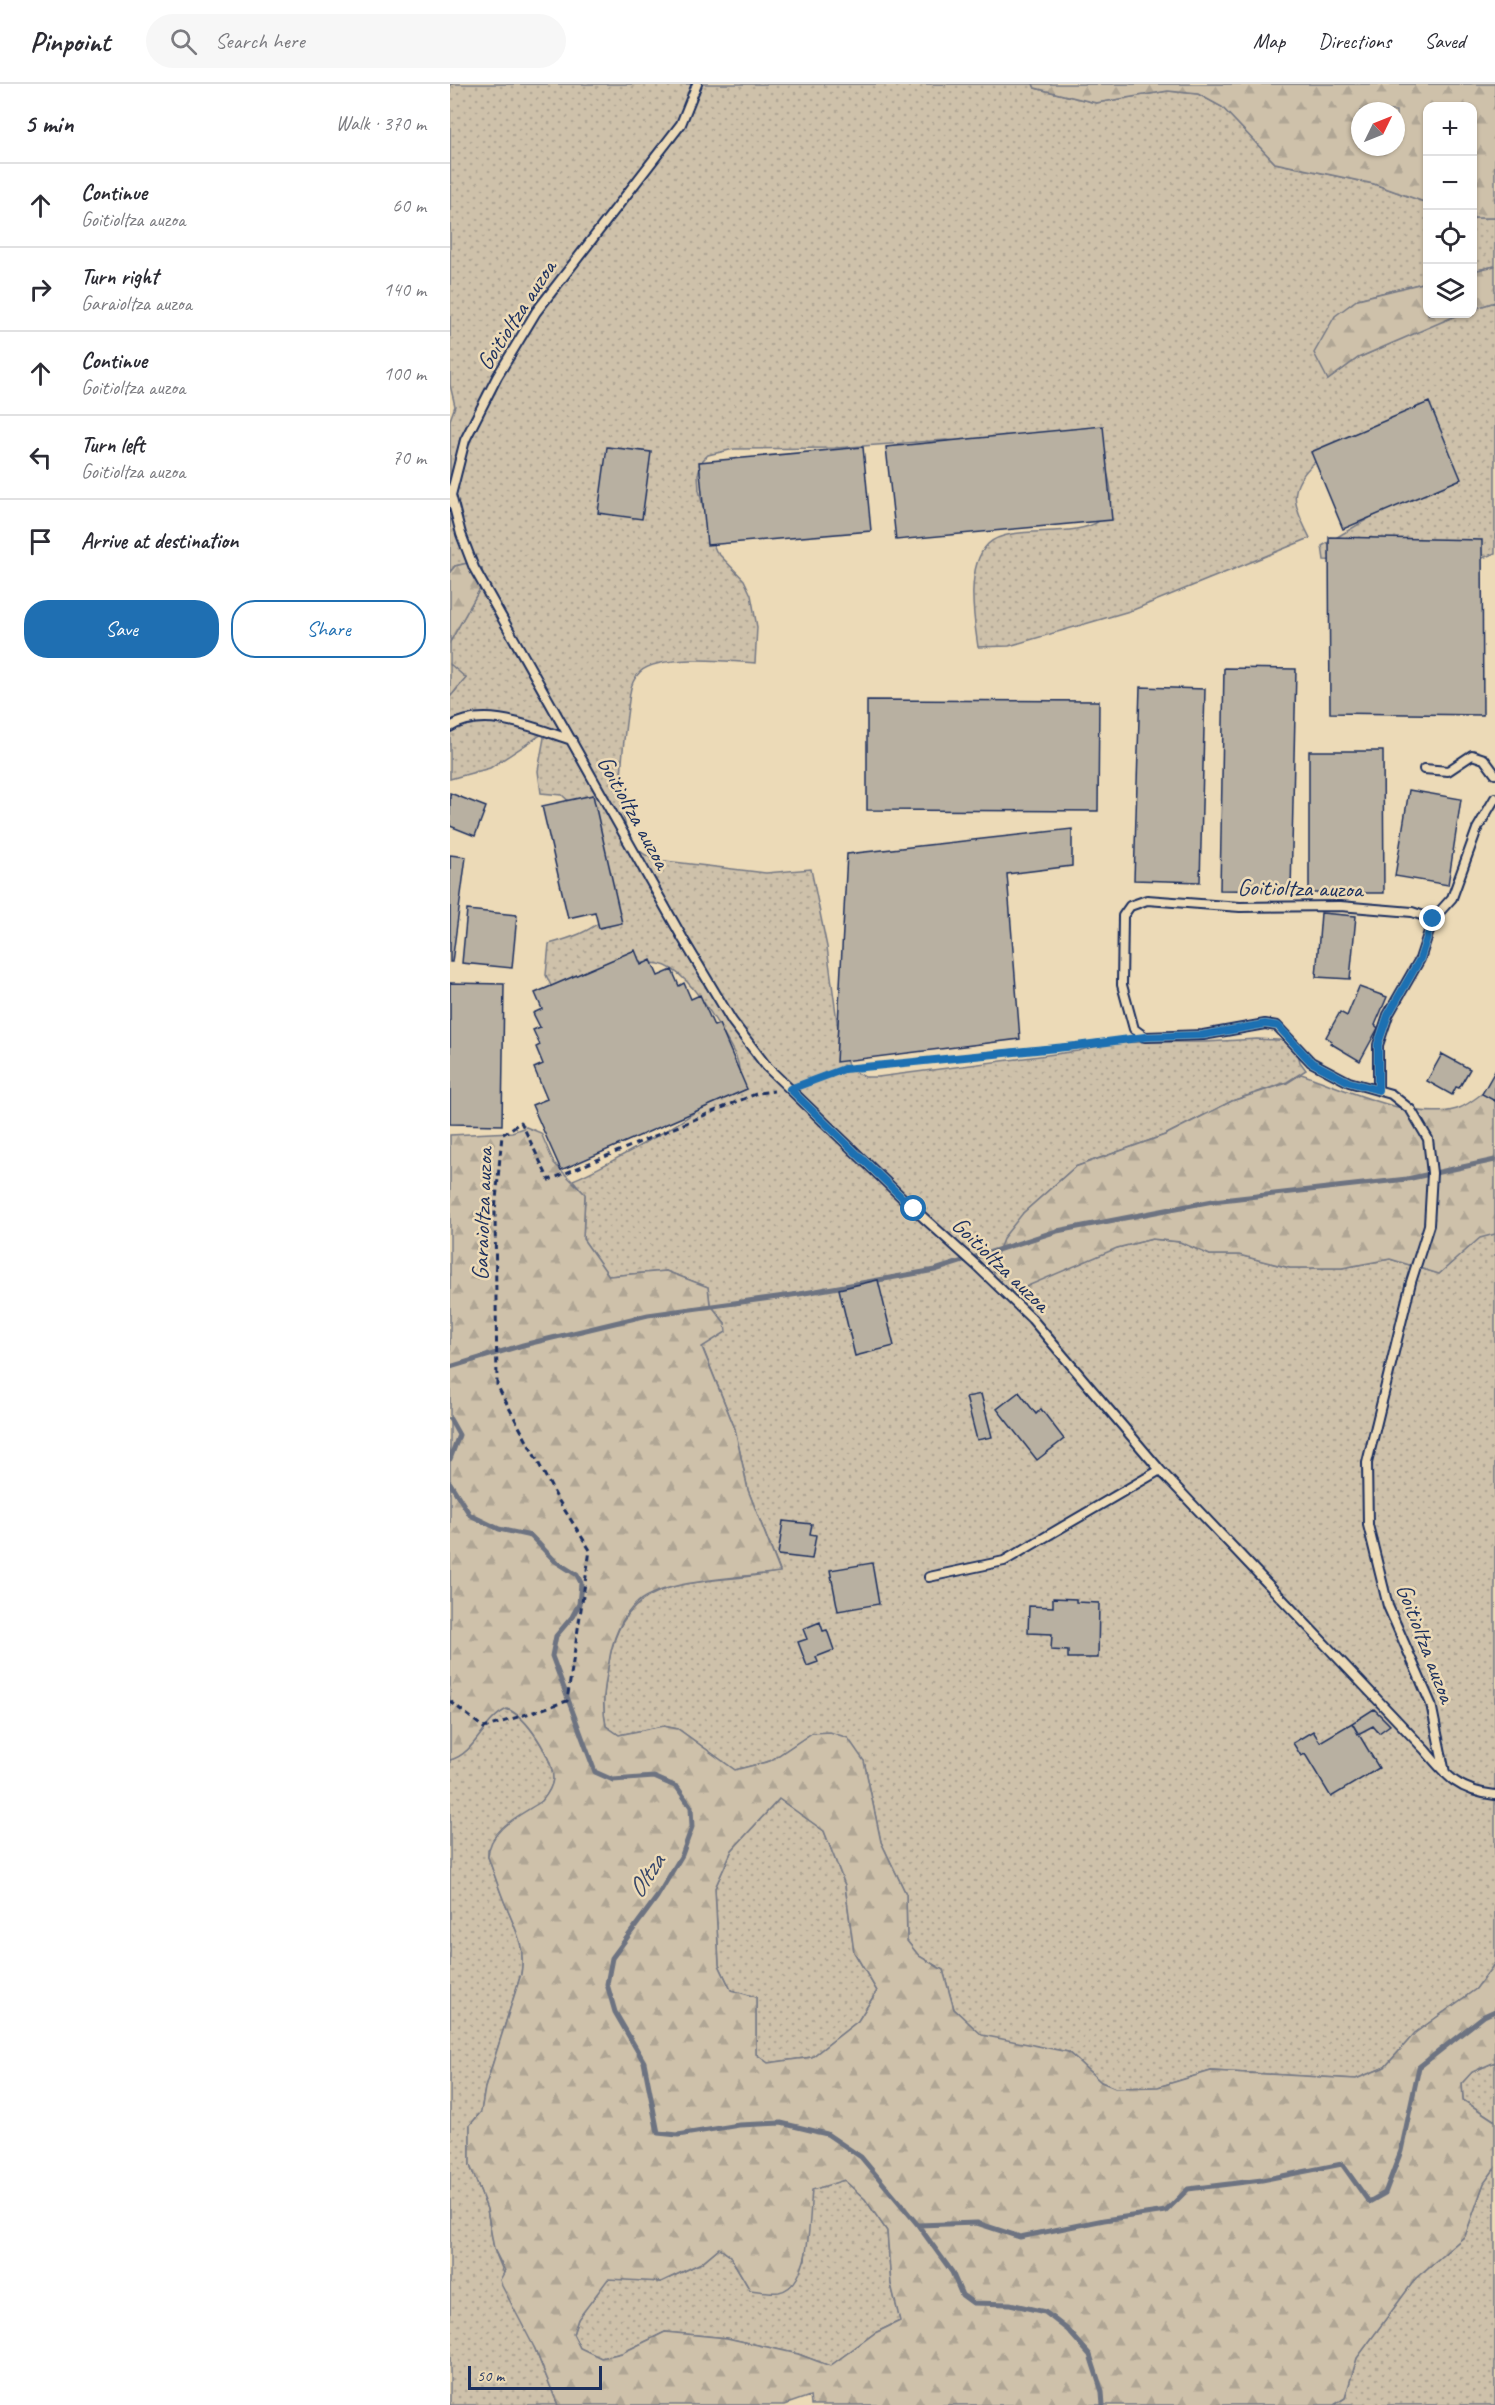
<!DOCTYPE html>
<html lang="en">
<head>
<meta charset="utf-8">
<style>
	:root { --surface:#fff; --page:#f7f7f7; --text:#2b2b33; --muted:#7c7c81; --line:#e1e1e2; --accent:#1f6fb2 }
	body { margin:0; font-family:Caveat,sans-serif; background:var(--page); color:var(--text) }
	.controls { position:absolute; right:18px; top:18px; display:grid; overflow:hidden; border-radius:12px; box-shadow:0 2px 4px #0004 }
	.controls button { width:54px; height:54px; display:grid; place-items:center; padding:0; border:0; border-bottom:2px solid var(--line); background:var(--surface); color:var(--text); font:30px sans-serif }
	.compass { position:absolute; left:901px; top:18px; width:54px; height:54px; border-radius:50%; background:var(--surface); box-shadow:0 2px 4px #0004; rotate:47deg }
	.scale { position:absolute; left:18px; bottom:15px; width:134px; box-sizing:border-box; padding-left:6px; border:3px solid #1b2f5e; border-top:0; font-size:16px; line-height:21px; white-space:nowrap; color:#1b2f5e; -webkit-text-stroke:4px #ecdab7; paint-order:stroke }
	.stop { position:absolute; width:18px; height:18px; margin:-14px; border:4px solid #1f6fb2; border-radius:50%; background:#fff }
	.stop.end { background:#1f6fb2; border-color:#fff; box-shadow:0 2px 6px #0008 }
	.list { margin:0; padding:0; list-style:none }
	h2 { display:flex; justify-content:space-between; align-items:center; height:78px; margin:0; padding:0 24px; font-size:26px }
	h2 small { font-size:20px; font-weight:400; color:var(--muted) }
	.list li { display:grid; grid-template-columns:39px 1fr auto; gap:18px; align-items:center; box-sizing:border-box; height:84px; padding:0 24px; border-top:2px solid var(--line) }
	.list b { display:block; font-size:22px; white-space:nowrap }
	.list p { margin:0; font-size:20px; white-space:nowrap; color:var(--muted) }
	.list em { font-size:20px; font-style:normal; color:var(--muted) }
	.actions { display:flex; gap:12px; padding:18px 24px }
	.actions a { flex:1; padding:14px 0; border:2px solid var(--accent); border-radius:24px; text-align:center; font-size:21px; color:var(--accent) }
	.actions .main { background:var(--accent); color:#fff }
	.icon { flex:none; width:33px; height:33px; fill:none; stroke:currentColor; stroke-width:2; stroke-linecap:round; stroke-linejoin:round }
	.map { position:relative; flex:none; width:1045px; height:2321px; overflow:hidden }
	header { display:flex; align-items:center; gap:36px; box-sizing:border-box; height:84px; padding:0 30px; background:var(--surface); border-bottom:2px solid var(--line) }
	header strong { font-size:28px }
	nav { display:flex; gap:33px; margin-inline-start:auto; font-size:21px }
	.search { width:420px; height:54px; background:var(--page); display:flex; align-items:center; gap:15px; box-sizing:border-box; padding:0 21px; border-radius:33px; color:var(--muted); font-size:22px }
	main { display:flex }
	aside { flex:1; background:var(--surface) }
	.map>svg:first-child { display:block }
</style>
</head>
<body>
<header>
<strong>Pinpoint</strong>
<div class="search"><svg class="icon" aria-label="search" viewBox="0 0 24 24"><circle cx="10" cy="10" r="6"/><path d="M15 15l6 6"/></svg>Search here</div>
<nav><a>Map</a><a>Directions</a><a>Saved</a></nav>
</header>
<main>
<aside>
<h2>5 min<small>Walk · 370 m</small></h2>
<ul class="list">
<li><svg class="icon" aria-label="ahead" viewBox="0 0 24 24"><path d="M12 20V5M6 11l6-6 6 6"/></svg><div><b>Continue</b><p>Goitioltza auzoa</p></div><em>60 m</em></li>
<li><svg class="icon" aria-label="right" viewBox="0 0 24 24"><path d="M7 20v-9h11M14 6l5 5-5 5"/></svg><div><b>Turn right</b><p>Garaioltza auzoa</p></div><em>140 m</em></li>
<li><svg class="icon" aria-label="ahead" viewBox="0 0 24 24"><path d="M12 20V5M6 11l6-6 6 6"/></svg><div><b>Continue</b><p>Goitioltza auzoa</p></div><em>100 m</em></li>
<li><svg class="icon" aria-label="left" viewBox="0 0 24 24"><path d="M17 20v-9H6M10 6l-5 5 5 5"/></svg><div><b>Turn left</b><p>Goitioltza auzoa</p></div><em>70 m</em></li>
<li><svg class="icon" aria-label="arrive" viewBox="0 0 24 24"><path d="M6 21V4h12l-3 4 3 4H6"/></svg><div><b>Arrive at destination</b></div></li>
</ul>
<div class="actions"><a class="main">Save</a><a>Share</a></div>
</aside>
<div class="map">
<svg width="1045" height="2321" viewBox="0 0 1045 2321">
	<defs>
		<pattern id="grass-dots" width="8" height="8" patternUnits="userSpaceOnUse" patternTransform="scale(1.5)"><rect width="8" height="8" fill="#cec1aa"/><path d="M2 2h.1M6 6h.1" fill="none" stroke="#b0a695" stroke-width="1.8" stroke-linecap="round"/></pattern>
		<pattern id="forest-firs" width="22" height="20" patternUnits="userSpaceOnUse" patternTransform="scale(1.5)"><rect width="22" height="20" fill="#cec1aa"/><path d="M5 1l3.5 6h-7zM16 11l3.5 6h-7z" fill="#b0a695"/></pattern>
	</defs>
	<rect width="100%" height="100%" fill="#ecdab7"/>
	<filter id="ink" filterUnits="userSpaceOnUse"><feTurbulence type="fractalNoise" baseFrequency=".0167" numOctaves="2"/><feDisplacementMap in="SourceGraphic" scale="12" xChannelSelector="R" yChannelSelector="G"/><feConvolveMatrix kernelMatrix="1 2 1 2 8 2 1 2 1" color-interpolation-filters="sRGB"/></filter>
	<g filter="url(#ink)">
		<path fill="url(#grass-dots)" stroke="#747884" stroke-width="1.5" d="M0 0H583L585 4 646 19 718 7 748 10 772 23 825 79 924 100 977 119V198L908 215 878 296 908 274 1004 231 1022 230 1023 225 1045 218V469L1016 481 874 476 872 462 987 394 866 377C835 405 844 421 860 454L683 526 559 562 528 563C524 535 515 483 538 460 570 429 694 480 653 377L559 362 496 356 385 364 284 365 258 371 253 376 248 390 249 406 260 453 266 467 294 496 301 511 307 543 305 579C279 577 209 570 190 588 184 594 181 601 180 609 175 647 161 728 184 761 190 769 198 773 207 776L316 789 361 785 377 863 391 967 401 986 415 993H428L628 967 657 958H756L807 955 845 957 850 978 856 986 837 998 782 1017 715 1051 625 1083 573 1129 667 1164 702 1155 730 1158 760 1171H789L840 1184H892L940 1175 989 1190 1030 1153 1045 1150V1879L1026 1905 965 1949 935 1983 906 1995 761 1987 708 2003 665 2004 651 1998 618 1968 532 1952 504 1925 493 1886 469 1872 457 1857 456 1810 431 1758 414 1677 362 1649 320 1677 285 1686 228 1645 213 1642 169 1651 156 1642C151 1618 155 1602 159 1578 174 1482 258 1504 330 1487L298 1406 285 1345 252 1262 275 1239 260 1220 258 1203 216 1187 159 1192 133 1155 135 1111 123 1096C153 1084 276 1017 288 991 293 979 278 959 273 949 261 928 234 884 209 880 177 874 133 896 104 908L96 891 99 860C121 854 140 848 157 832L127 725 112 711 91 709 88 687 95 648 40 684 0 695V613L16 594 0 581V558L32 501V485L22 478 5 482 0 488V336L5 322 0 301Z
			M1022 134H1045V182L1023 187Z
			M56 1625C77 1632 103 1674 103 1695 102 1704 97 1711 92 1717L38 1765V1773C44 1789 49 1806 56 1822 66 1846 76 1863 71 1890L35 2004 31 2028 20 2041V2081L37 2125 44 2165 108 2321H0V1676C26 1669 33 1636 56 1625Z
			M329 1715 374 1747 395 1801 404 1868 427 1907 408 1937 362 1973 318 1979 306 1970V1913L281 1906 269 1881 265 1804 282 1766Z
			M1045 1978V2037L1013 2016 1012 1999 1022 1988Z
			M1045 2084V2321H884L895 2314 907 2274 966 2194 1015 2152 1034 2099Z
			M394 2096 415 2115 437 2147 441 2200 450 2237 425 2249 380 2282 348 2270 277 2254 215 2248 172 2269 151 2274 130 2264 123 2250 128 2235 158 2194 211 2198 251 2179 269 2164 280 2172 300 2206 355 2176 361 2106Z"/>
		<path fill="url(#forest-firs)" stroke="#747884" stroke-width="1.5" fill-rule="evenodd" d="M583 0H1045V134H1023L1022 22H978L977 119 924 100 825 79 772 23 748 10 718 7 646 19 585 4ZM910 27H946V63H910Z
			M1045 182V218L1023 225V187Z
			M977 198 978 230H1010L908 274 878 296 864 269 885 232 908 215Z
			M22 478 32 485V501L0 558V488L5 482Z
			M0 580 16 594 0 613Z
			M851 990C894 1004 962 1038 1007 1025 1020 1021 1034 1007 1045 1000V1150L1030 1154 989 1190 940 1175 892 1184H840L789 1171H760L730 1158 702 1155 667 1164 566 1207 548 1204 542 1182 554 1153 573 1129 625 1083 715 1051 782 1017 837 999Z
			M76 1043 91 1049 104 1079 135 1110 133 1155 159 1192 216 1187 258 1203 260 1220 275 1239 276 1248 252 1263 285 1345 298 1406 330 1488C295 1493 214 1496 188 1518 171 1532 162 1557 159 1578 155 1602 151 1618 156 1642L169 1651 213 1642 228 1645 285 1686 320 1677 362 1649 380 1648 398 1654 414 1677 431 1758 456 1810 457 1857 469 1872 493 1886 504 1925 532 1951 618 1968 651 1998 665 2004 708 2003 761 1987 906 1995 935 1983 965 1949 1026 1905 1045 1879V1978L1022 1988 1012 1999 1013 2016 1045 2037V2084L1034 2099 1015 2152 966 2194 907 2274 895 2314 884 2321H361L360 2312 334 2321H108L85 2265 52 2202 50 2196 55 2187 44 2165 37 2125 20 2081V2041L31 2028 35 2004 71 1890C76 1863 66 1846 56 1822 49 1806 44 1789 38 1773 39 1744 71 1731 92 1717 97 1711 102 1704 103 1695 103 1674 77 1632 57 1625 33 1636 26 1669 0 1676V1051L62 1048ZM329 1715 374 1747 395 1801 404 1868 427 1907 408 1937 362 1973 318 1979 306 1970V1913L281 1906 269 1881 265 1804 282 1766ZM394 2096 415 2115 437 2147 441 2200 450 2237 425 2249 380 2282 348 2270 277 2254 215 2248 172 2269 151 2274 130 2264 123 2250 128 2235 158 2195 211 2198 251 2179 269 2164 280 2172 300 2206C309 2207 320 2209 329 2208 362 2202 359 2131 362 2106Z"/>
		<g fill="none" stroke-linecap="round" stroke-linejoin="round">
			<path stroke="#6d7381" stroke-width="5" d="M0 1283 73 1261 198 1231 349 1210 485 1186 607 1147 763 1117 957 1095 1045 1076
				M0 1335 9 1351 0 1375
				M0 1399 20 1431 49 1445 81 1452 105 1477 127 1491 131 1499 129 1520 122 1533 106 1552 102 1572 145 1688 163 1696 204 1693 227 1703 241 1723 242 1743 232 1771 207 1813 162 1874 157 1900 165 1928 194 1978 208 2049 228 2051 289 2041 331 2039 377 2050 411 2073 468 2141 502 2188 512 2211 523 2219 560 2220 595 2228 618 2246 640 2271 652 2308 653 2321
				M468 2141 527 2139 570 2153 654 2136 716 2127 738 2105 812 2096 892 2080 919 2118 935 2109 951 2067 969 1983 1034 1932 1045 1927"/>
		</g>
		<path fill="#b8b0a1" stroke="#1b2f5e" stroke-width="1.5" d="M979 318 1011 395 893 445 861 368Z
			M653 342 662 436 446 456 436 363Z
			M157 363 201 368 192 435 148 429Z
			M413 363 421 447 257 461 249 378Z
			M879 453 1032 456 1033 631 880 629Z
			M774 584 846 585 841 807 770 806Z
			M690 603 755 605 750 798 684 796Z
			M417 616 649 617 648 727 417 726Z
			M859 667H933L934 809H859Z
			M959 706 1011 715 998 801 945 792Z
			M0 709 36 723 25 752 0 742Z
			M143 711 172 839 149 844 145 828 118 834 92 722Z
			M622 745V782L557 790 570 955 386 978 397 770Z
			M0 771 16 773 2 878H0Z
			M17 826 67 831 62 884 12 879Z
			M871 829 906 832 900 895 866 893Z
			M185 866 191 881 201 876 208 892 222 886 229 902 234 899 241 915 250 911 264 942 269 940 297 1005 111 1086 82 1021 97 1015 84 984 93 980 86 963 90 961 83 946 90 943 83 929 92 925 85 909Z
			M0 899 54 900 52 1041 0 1040Z
			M909 903 937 913 925 941 928 944 910 977 880 959 882 957 876 953 890 928 897 932Z
			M992 970 1020 985 1009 1004 1006 1003 1002 1011 977 997Z
			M1045 987V1017L1032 1010Z
			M428 1196 444 1262 405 1272 389 1205Z
			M569 1308 586 1330 591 1325 614 1355 587 1376 547 1325Z
			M531 1310 542 1353 527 1356 516 1313Z
			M333 1437 362 1440 360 1450 366 1451 362 1475 328 1471Z
			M422 1479 429 1520 388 1527 380 1486Z
			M603 1514 626 1515V1518L649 1519 648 1574H618V1567L601 1566 602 1550 578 1549 579 1522 603 1523Z
			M370 1538 373 1547 377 1546 384 1566 366 1573 368 1578 357 1582 348 1558 357 1555 353 1545Z
			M924 1625 940 1641 929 1649 923 1642 908 1650 902 1639Z
			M902 1639 929 1684 881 1713 855 1670 851 1672 843 1659 863 1647 870 1658Z"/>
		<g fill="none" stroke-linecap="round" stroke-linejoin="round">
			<defs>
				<path id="lane" d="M247 0 231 40 86 228 47 293 15 356 1 411 11 450 24 484 233 855 282 937 317 983 464 1125 526 1181 582 1235 710 1386 975 1666C997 1693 1009 1707 1045 1711
					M0 643C36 621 86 645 122 656
					M974 685 998 687 1022 671 1034 675 1045 690
					M983 835 1002 814 1027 745 1045 714
					M928 1006V961L938 931 970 875 983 835 962 828 890 822 790 823 697 816 680 822 673 832 672 901 684 945 695 953 753 951 815 940 827 942 861 978 899 998 941 1010 961 1026 978 1055 982 1089 979 1141 961 1198 917 1379 918 1441 938 1522 981 1620 995 1689
					M479 1493 554 1477 710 1386"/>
			</defs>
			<use href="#lane" stroke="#1b2f5e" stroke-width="12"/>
			<path stroke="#1b2f5e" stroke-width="3" stroke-dasharray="6 4.5" stroke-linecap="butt" d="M353 1000 394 985 678 955
				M0 1617 34 1644 117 1617 140 1466 107 1414 47 1301 45 1127 52 1051 71 1038 99 1096 308 1009 324 1007"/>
			<use href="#lane" stroke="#ecdab7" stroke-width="8"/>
		</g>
	</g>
	<g fill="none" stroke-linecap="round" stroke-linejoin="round" filter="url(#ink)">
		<path stroke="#1f6fb2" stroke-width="8" d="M464 1125 340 1005 394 985 626 962 695 953 753 951 815 940 828 942 861 978 899 998 928 1006V960L938 931 970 875 983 835"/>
	</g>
	<g text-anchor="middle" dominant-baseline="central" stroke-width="5" stroke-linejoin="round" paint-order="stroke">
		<g font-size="24" fill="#1b2f5e" stroke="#ecdab7">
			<text transform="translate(66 231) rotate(-57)">Goitioltza auzoa</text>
			<text transform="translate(184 728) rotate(61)">Goitioltza auzoa</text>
			<text transform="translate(850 804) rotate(1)">Goitioltza auzoa</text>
			<text transform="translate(32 1130) rotate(-88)">Garaioltza auzoa</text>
			<text transform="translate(551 1180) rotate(44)">Goitioltza auzoa</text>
			<text transform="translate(976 1559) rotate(69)">Goitioltza auzoa</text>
		</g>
		<g font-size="26" font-style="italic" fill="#36466a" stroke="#ecdab7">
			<text transform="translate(196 1792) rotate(-57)">Oltza</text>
		</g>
	</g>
</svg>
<div class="controls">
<button>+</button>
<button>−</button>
<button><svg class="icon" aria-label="locate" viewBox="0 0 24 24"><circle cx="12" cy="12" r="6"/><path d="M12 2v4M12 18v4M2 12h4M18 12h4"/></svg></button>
<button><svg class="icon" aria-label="layers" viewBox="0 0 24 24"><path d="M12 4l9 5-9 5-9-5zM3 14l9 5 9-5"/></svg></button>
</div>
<svg class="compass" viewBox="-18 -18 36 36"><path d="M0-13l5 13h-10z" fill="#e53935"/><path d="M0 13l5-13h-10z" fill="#7c7c81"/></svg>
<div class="scale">50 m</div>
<div class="stop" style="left:464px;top:1125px"></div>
<div class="stop end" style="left:983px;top:835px"></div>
</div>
</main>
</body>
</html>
